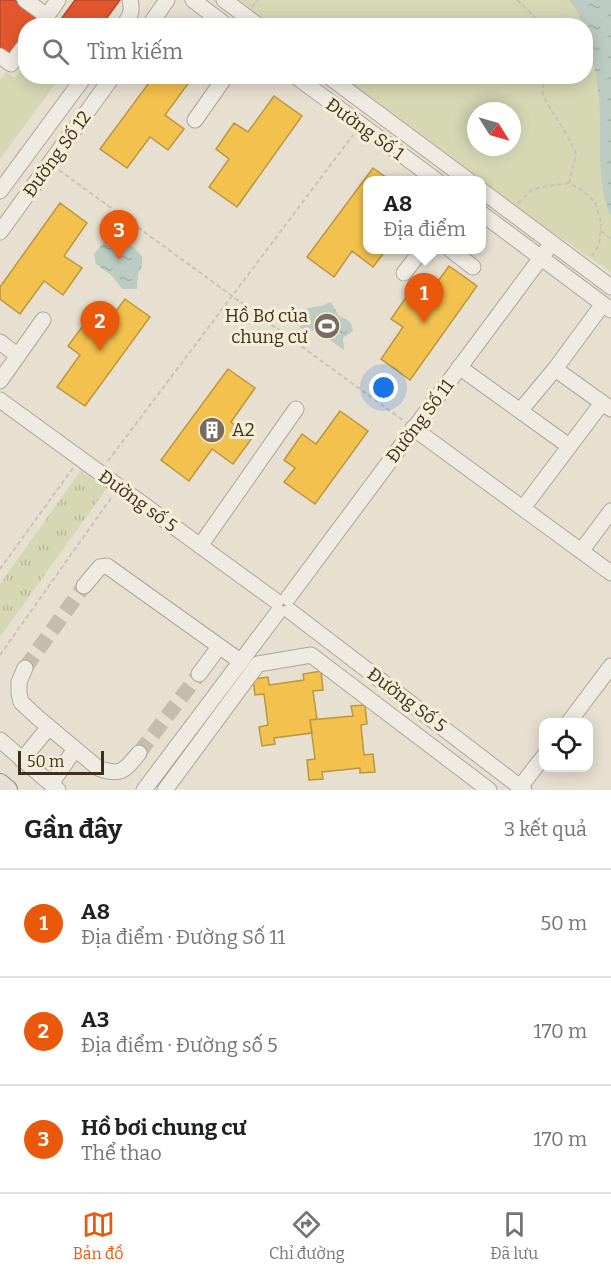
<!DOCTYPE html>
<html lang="vi">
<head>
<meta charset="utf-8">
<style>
	:root { --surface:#fff; --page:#f2f2f2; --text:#202124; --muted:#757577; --line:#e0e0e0; --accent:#ea580c }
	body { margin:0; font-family:Bitter,serif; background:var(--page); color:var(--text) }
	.controls { position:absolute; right:18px; bottom:18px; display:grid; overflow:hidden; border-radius:12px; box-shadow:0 3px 15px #0003 }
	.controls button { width:54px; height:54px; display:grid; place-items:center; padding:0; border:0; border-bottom:2px solid var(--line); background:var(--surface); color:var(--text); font:30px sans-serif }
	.compass { position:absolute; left:467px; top:102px; width:54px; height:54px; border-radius:50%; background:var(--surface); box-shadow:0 3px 15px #0003; rotate:127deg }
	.scale { position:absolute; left:18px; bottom:15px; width:86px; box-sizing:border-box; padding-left:6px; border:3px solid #3d2e20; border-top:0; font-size:16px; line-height:21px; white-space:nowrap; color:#3d2e20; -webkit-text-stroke:4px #f7eed8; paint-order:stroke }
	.you { position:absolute; left:384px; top:388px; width:21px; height:21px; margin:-15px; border:4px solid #fff; border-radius:50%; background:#1a73e8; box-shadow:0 0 0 9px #1a73e833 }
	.badge { display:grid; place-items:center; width:39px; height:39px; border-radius:50%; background:var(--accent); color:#fff; font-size:20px; font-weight:700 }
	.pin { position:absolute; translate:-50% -50px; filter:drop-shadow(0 2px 3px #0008) }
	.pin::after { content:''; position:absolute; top:32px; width:21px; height:18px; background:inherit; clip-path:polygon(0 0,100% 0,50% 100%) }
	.popup { position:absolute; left:363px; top:176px; width:123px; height:78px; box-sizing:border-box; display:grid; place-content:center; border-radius:12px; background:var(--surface); filter:drop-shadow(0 2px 4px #0005); font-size:20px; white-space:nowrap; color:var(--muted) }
	.popup b { font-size:22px; color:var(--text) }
	.popup::after { content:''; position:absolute; left:50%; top:100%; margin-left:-12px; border:12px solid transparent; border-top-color:var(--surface) }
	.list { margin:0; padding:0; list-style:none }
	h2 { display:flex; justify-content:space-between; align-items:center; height:78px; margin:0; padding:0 24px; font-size:26px }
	h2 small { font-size:20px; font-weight:400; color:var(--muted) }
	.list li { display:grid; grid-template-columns:39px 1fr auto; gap:18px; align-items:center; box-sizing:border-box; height:108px; padding:0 24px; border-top:2px solid var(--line) }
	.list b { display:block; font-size:22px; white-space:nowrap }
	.list p { margin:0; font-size:20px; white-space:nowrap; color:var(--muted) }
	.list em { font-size:20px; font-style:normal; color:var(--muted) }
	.icon { flex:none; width:33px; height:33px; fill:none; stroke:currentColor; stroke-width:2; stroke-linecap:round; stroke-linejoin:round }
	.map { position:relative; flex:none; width:611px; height:790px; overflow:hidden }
	.search { position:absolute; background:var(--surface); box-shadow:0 3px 15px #0003; left:18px; right:18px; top:18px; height:66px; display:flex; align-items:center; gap:15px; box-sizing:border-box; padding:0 21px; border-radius:24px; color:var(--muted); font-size:22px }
	.sheet { height:402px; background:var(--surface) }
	nav { display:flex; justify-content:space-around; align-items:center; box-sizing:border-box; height:84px; border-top:2px solid var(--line); background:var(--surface); font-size:16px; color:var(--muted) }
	nav a { display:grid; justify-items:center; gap:3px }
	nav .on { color:var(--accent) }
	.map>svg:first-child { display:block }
</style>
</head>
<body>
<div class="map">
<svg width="611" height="790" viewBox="0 0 611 790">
	<defs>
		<pattern id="grass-tufts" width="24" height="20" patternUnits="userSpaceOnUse" patternTransform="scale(1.5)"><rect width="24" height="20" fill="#d6d7b3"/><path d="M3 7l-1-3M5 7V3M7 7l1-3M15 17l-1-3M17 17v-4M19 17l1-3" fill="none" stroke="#b9b99a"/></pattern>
		<pattern id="water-ripples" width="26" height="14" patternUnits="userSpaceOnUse" patternTransform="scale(1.5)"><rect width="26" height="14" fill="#bcccc2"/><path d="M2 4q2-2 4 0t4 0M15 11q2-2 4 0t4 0" fill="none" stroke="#a2b0a6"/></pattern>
	</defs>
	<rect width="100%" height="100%" fill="#e7e0d1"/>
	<path fill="url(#grass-tufts)" d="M81 470 107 488 0 637V584Z"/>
	<path fill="#d6d7b3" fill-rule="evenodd" d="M212 0H611V272L481 184V180H476L324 77 586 76V26L250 25ZM476 111H512V147H476Z
		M25 63 26 76 45 77 55 84 0 159V80L6 72 15 78Z"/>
	<path fill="url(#water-ripples)" d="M570 0H611V216C593 177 604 131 598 90 597 79 595 68 592 58 590 47 586 37 586 26L583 25 577 11Z
		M123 237 142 256V266L138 274 137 289H122L112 276 96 264 94 254 105 241Z
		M331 302 339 316C347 319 352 321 353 331L343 338 344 350 318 332 300 328 303 316 308 308 321 306Z"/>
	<path fill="#f2c14e" stroke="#bc9540" stroke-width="1.5" d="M154 76 193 77 165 115 184 129 168 150 150 137 127 168 100 149Z
		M274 96 302 116 237 207 209 187 229 159 216 149 234 123 248 132Z
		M373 168 390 180H367V250H386L373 267 352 251 334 277 307 257Z
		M60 203 87 223 64 256 82 268 63 295 44 281 20 314 0 299V287Z
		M449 266 477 286 410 380 381 359 403 327 391 319 409 293 422 303Z
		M125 299 150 317 85 406 57 387 80 355 68 346 88 319 103 329Z
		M228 369 255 388 231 422 252 438 233 464 212 449 189 481 161 460Z
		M340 411 368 431 315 504 284 482 295 468 284 460 302 434 316 444Z
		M321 671 323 690 313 691 317 719 310 720 312 733 274 738 275 744 262 746 259 727 268 725 264 694 255 695 253 679 268 677 269 685 304 680 303 674Z
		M365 705 367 724 361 725 364 755 373 754 375 772 360 773V768L322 772 323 779 309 780 307 760 315 759 310 720 353 716 351 706Z"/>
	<path fill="#e4572e" stroke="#b24b2a" stroke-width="1.5" d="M0 0H14L36 17 30 26H26V31L9 54 0 47Z
		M75 0H120L101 26H56Z"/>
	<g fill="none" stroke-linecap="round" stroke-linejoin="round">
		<path stroke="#c5bcae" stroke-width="15" stroke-dasharray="15 8" stroke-linecap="butt" d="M25 668 84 586
			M139 753 199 674"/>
		<defs>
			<path id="minor" d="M25 0 47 16
				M193 0 227 26
				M224 0 259 26
				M40 26 58 0
				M123 26C130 17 133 11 130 0
				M149 26 167 0
				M0 56 11 64 26 44
				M295 76 436 180
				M328 76 468 180
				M195 120 226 76
				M481 190 611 287
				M0 191 85 76
				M481 213 611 310
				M0 232 113 76
				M451 250 473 267
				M404 273 422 250
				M0 342 18 356
				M459 367 569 446
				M555 369 611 409
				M0 381 43 320
				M0 400 276 601
				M520 411 555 369 603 304
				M413 428 611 573
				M523 508 602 403
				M200 546 296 409
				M582 550 611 511
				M84 586 100 567 107 566 240 661
				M288 598 552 243
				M290 611 524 790
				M25 668 19 682V693L21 702 37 717 98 768C121 777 125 770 139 753
				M199 674 219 647
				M569 722 611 666
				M0 740 58 790
				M22 760 49 727
				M51 784 75 749
				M520 787 544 756
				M144 790 278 612
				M165 790 258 664 311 655 489 790"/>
			<path id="major" d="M0 784 7 790"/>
		</defs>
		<use href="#minor" stroke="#ada599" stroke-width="17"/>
		<use href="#major" stroke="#928b80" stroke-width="22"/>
		<path stroke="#c8c2b9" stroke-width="2" stroke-dasharray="4.5 3" stroke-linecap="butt" d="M517 0 534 16 536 26
			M252 7 258 0
			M543 76V96L568 137 576 154 569 183
			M59 170 404 421
			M518 203 532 190 541 187 569 183 582 190 595 202 601 222 599 245 592 256
			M601 231 611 239
			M108 461 353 135
			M0 569 73 468
			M0 655 111 498"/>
		<use href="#minor" stroke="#efebe3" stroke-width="15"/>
		<use href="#major" stroke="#e6e1d4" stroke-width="20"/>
	</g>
	<defs>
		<symbol id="stadium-disc" viewBox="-11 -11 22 22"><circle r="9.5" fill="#786c5e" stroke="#f7eed8"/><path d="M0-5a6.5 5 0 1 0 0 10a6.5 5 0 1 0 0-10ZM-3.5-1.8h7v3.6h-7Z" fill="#fff"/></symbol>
		<symbol id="building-disc" viewBox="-11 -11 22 22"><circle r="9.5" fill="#786c5e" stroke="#f7eed8"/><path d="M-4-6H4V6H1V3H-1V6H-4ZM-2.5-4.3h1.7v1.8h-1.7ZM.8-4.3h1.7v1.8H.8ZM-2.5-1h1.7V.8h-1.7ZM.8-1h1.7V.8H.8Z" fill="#fff"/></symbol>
	</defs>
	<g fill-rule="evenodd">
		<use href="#stadium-disc" x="312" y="311" width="30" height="30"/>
		<use href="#building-disc" x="197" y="415" width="30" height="30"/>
	</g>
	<g text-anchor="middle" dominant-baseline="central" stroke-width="6" stroke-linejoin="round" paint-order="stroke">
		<g font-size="18" fill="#3d2e20" stroke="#f7eed8">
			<text transform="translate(365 129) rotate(36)">Đường Số 1</text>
			<text transform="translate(57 154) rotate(-54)">Đường Số 12</text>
			<text transform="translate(420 421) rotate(-53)">Đường Số 11</text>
			<text transform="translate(138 501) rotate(36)">Đường số 5</text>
			<text transform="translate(407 700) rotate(37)">Đường Số 5</text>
		</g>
		<g font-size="18" fill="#3d2e20" stroke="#f7eed8" text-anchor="end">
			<text x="308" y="316">Hồ Bơ của<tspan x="308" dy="21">chung cư</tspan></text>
			<text x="232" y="430" text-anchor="start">A2</text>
		</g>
	</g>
</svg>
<div class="controls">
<button><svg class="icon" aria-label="locate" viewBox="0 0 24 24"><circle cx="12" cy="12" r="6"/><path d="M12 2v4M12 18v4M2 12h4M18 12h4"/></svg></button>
</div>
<svg class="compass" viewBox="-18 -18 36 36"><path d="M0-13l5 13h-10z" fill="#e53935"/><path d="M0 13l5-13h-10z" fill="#757577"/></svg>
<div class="scale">50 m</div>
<div class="you"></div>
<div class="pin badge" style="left:424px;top:323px">1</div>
<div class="popup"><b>A8</b>Địa điểm</div>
<div class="pin badge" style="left:100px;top:351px">2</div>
<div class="pin badge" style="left:119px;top:260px">3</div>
<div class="search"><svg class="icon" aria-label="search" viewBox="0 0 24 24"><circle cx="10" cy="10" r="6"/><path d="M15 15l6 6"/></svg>Tìm kiếm</div>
</div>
<section class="sheet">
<h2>Gần đây<small>3 kết quả</small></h2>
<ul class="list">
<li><span class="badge">1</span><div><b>A8</b><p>Địa điểm · Đường Số 11</p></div><em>50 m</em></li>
<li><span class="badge">2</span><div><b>A3</b><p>Địa điểm · Đường số 5</p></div><em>170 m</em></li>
<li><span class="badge">3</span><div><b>Hồ bơi chung cư</b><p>Thể thao</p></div><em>170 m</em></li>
</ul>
</section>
<nav>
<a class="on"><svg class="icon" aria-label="map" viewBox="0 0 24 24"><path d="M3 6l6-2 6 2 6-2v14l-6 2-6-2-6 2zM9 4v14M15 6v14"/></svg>Bản đồ</a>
<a><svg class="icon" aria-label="directions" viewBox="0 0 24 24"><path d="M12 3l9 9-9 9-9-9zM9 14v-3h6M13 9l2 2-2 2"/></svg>Chỉ đường</a>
<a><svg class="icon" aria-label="saved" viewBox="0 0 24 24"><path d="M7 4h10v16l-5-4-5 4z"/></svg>Đã lưu</a>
</nav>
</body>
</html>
